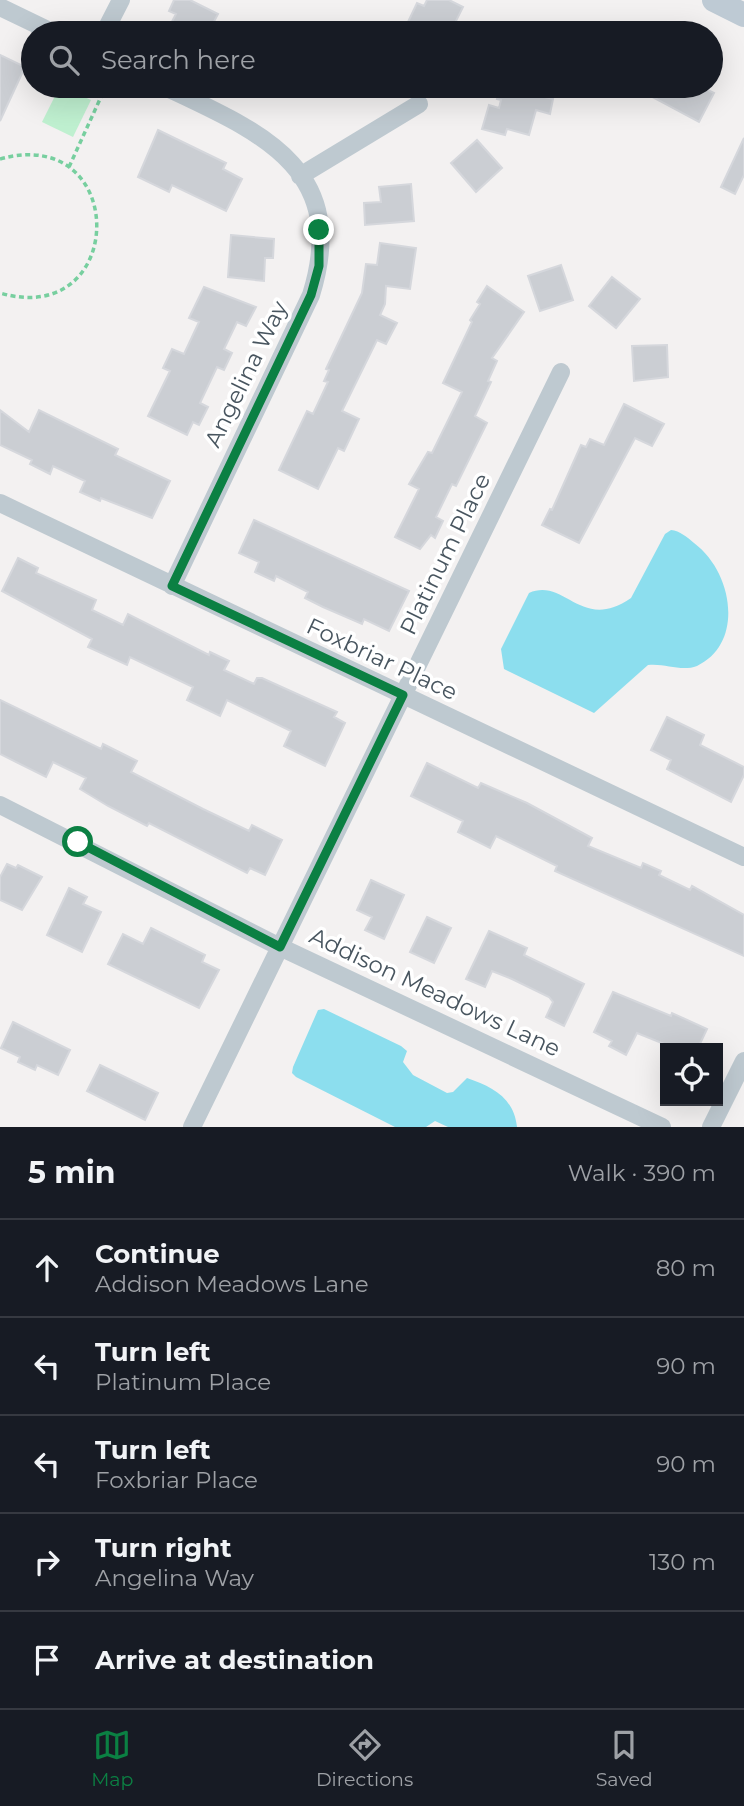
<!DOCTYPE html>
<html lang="en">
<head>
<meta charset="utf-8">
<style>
	:root { --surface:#171b24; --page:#242831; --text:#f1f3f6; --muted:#9ea1a6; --line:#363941; --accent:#0b8043 }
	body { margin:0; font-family:Montserrat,sans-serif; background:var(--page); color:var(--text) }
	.controls { position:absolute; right:21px; bottom:21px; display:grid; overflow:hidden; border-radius:0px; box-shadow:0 7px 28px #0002 }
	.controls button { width:63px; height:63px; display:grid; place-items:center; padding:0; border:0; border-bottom:2px solid var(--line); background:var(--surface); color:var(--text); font:35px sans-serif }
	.stop { position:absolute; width:21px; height:21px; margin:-16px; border:5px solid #0b8043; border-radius:50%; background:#fff }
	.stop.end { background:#0b8043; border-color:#fff; box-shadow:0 2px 7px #0008 }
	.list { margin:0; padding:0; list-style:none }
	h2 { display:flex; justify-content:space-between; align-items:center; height:91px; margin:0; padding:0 28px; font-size:30px }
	h2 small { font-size:23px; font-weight:400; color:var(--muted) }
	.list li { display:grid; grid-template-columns:46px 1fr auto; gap:21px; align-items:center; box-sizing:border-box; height:98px; padding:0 28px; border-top:2px solid var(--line) }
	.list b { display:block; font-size:26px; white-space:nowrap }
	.list p { margin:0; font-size:23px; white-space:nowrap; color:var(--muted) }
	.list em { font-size:23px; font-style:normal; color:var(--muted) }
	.icon { flex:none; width:38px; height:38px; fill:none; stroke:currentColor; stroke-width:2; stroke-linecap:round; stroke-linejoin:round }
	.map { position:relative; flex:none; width:744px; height:1127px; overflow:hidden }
	.search { position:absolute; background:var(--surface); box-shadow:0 7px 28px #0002; left:21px; right:21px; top:21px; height:77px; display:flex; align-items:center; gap:18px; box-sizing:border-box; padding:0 24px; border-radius:38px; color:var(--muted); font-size:26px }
	.sheet { height:581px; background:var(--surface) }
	nav { display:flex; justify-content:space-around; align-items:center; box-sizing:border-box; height:98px; border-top:2px solid var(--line); background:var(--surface); font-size:19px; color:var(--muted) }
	nav a { display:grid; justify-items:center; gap:4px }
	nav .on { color:var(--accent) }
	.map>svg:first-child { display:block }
</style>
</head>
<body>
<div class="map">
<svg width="744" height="1127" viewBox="0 0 744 1127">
	<rect width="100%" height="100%" fill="#f3f1f1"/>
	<path fill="#bff0d0" d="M60 86 91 100 73 137 42 122Z"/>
	<path fill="#8cdeee" d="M671 530C680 531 687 537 694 543 734 573 744 644 697 666 681 672 665 663 648 665L594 713 504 669 501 649 529 593C565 577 581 633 631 598L665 534Z
		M324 1009 401 1046 407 1051 403 1062 413 1075 447 1093 453 1092 467 1078C493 1087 514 1098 517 1127H448L435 1121 426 1127H395L296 1077 292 1073 293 1067 318 1010Z"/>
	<path fill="#cbced3" stroke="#d5d7dc" stroke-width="2" d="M174 0H190L218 14 208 33H166L176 14 169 11Z
		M427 0H449L463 7 450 33H432L408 22 417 3 424 6Z
		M0 55 25 67 0 121Z
		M500 86 553 99 550 114 536 110 529 135 507 129 505 135 482 129 489 105 499 108 501 100 497 99Z
		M632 86H700L714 93 699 122Z
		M158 130 226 163 223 169 242 179 226 211 172 185 169 192 138 177Z
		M744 138V175L735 194 721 187Z
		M477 140 502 168 476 192 451 163Z
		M411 184 414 221 365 225 364 203 381 202 379 187Z
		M231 235 274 239 273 258H265L264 281 228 277Z
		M380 243 416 248 410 289 386 286 385 304 380 315 397 323 386 344 377 340 342 411 359 419 344 451 338 448 318 489 279 470 307 411 313 414 328 382 324 381 329 370 326 369 362 293 366 264 377 265Z
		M561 265 573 300 540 311 528 276Z
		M612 277 640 299 616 328 589 306Z
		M487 286 524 312 492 358 497 361 488 381 491 382 475 416 487 423 456 486 452 484 436 517 443 521 435 538 431 535 420 549 395 537 419 489 409 484 428 452 432 453 462 392 443 383 472 322 470 320 480 304 477 302Z
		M204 287 256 307 246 326 237 322 224 349 232 353 224 370 217 367 200 403 208 407 199 425 193 422 187 435 148 416 170 371 163 368 172 349 184 354 199 322 189 318Z
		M667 345 668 377 634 381 632 346Z
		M624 404 664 424 652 446 635 438 579 543 542 525 550 509 552 510 581 445 586 447 590 439 604 445Z
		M0 410 29 432 39 410 118 449 115 455 170 481 152 518 101 498 100 501 80 492 85 481 53 466 50 474 30 464 32 460 0 445Z
		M254 520 409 591 389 631 364 619 362 624 323 607 305 598 308 592 276 576 274 581 255 572 259 562 239 553Z
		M18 558 38 568 36 573 96 600 92 610 123 625 128 614 209 655 210 652 229 661 224 670 254 684 257 678H262L337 712 334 717 345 723 325 766 284 746 291 731 227 700 220 716 187 700 193 687 130 657 127 665 88 647 92 639 2 591Z
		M0 700 101 749 103 744 137 761 131 772 203 809 249 831 252 825 282 840 265 875 250 868 247 873 149 823 147 826 108 806 80 789 86 778 53 762 46 777 0 754Z
		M667 717 704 735 700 745 744 767V775L731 802 667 769 671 760 651 750Z
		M427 763 478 788 481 783 527 803 592 838 588 846 641 868 643 863 661 871 659 875 690 890 692 886 744 915V956L555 871 557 866 496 836 490 848 458 832 463 821 411 796Z
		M7 864 16 868 18 865 42 877 22 910 0 900V877Z
		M371 880 404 895 384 939 365 930 372 917 357 910Z
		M69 888 87 897 83 904 101 912 82 952 47 935Z
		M427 917 451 928 434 963 410 952Z
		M151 928 205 955 202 962 219 970 199 1008 108 964 123 934 143 944Z
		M489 931 527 948 524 955 584 984 564 1026 546 1017 553 1002 549 997 512 979 492 971 485 987 466 979Z
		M613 992 671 1016 672 1013 707 1029 698 1048H674L637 1033 626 1055 609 1046 612 1041 594 1032Z
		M13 1022 70 1050 58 1075 37 1065 35 1070 18 1062 20 1057 1 1048Z
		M100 1065 158 1093 145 1120 87 1091Z"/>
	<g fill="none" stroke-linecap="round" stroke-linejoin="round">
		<path stroke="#77cf9f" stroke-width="3.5" stroke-dasharray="5 3.5" stroke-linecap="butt" d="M0 159C130 123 128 330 0 293
			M69 167 106 86"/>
		<path stroke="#bec9d0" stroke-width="18" d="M0 7 54 33
			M104 33 121 0
			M163 86C258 131 351 167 311 295L172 586
			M300 176 419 104
			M0 503 744 857
			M0 805 280 947 662 1127
			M192 1127 561 372
			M711 1127 744 1061"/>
		<path stroke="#becad4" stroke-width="24" d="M714 0 744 15"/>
	</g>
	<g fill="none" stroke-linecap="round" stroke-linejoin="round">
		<path stroke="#0b8043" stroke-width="9" d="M78 842 280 947 403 695 172 586 311 295 319 266V230"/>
	</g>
	<g text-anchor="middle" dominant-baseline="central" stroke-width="7" stroke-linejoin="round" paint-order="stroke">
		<g font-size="23" fill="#48555f" stroke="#fff">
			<text transform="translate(246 374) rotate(-64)">Angelina Way</text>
			<text transform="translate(445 554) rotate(-64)">Platinum Place</text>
			<text transform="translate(382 659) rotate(25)">Foxbriar Place</text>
			<text transform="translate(435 992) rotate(25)">Addison Meadows Lane</text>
		</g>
	</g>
</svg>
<div class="controls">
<button><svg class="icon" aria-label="locate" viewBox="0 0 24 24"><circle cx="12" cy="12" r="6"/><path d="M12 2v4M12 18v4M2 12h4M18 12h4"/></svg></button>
</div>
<div class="stop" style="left:78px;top:842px"></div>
<div class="stop end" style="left:319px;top:230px"></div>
<div class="search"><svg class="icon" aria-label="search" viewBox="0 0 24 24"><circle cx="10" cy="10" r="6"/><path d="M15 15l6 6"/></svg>Search here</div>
</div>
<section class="sheet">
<h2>5 min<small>Walk · 390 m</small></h2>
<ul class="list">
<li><svg class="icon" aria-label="ahead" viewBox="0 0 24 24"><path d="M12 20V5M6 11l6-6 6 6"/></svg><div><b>Continue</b><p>Addison Meadows Lane</p></div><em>80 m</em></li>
<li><svg class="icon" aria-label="left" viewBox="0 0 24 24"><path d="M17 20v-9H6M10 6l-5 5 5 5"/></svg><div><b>Turn left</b><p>Platinum Place</p></div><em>90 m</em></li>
<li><svg class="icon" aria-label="left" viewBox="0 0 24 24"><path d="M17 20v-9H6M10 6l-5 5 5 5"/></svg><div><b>Turn left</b><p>Foxbriar Place</p></div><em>90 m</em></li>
<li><svg class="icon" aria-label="right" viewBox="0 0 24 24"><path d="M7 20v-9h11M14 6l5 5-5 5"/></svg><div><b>Turn right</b><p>Angelina Way</p></div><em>130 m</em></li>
<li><svg class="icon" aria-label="arrive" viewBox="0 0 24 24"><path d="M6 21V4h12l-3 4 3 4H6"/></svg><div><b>Arrive at destination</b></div></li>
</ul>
</section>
<nav>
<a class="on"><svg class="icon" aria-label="map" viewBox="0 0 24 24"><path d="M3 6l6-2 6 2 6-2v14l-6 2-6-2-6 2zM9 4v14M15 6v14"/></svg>Map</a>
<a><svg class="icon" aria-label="directions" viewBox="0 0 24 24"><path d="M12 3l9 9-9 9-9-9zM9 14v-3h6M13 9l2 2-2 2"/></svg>Directions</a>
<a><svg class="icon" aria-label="saved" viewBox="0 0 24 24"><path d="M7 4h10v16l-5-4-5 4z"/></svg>Saved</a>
</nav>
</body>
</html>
